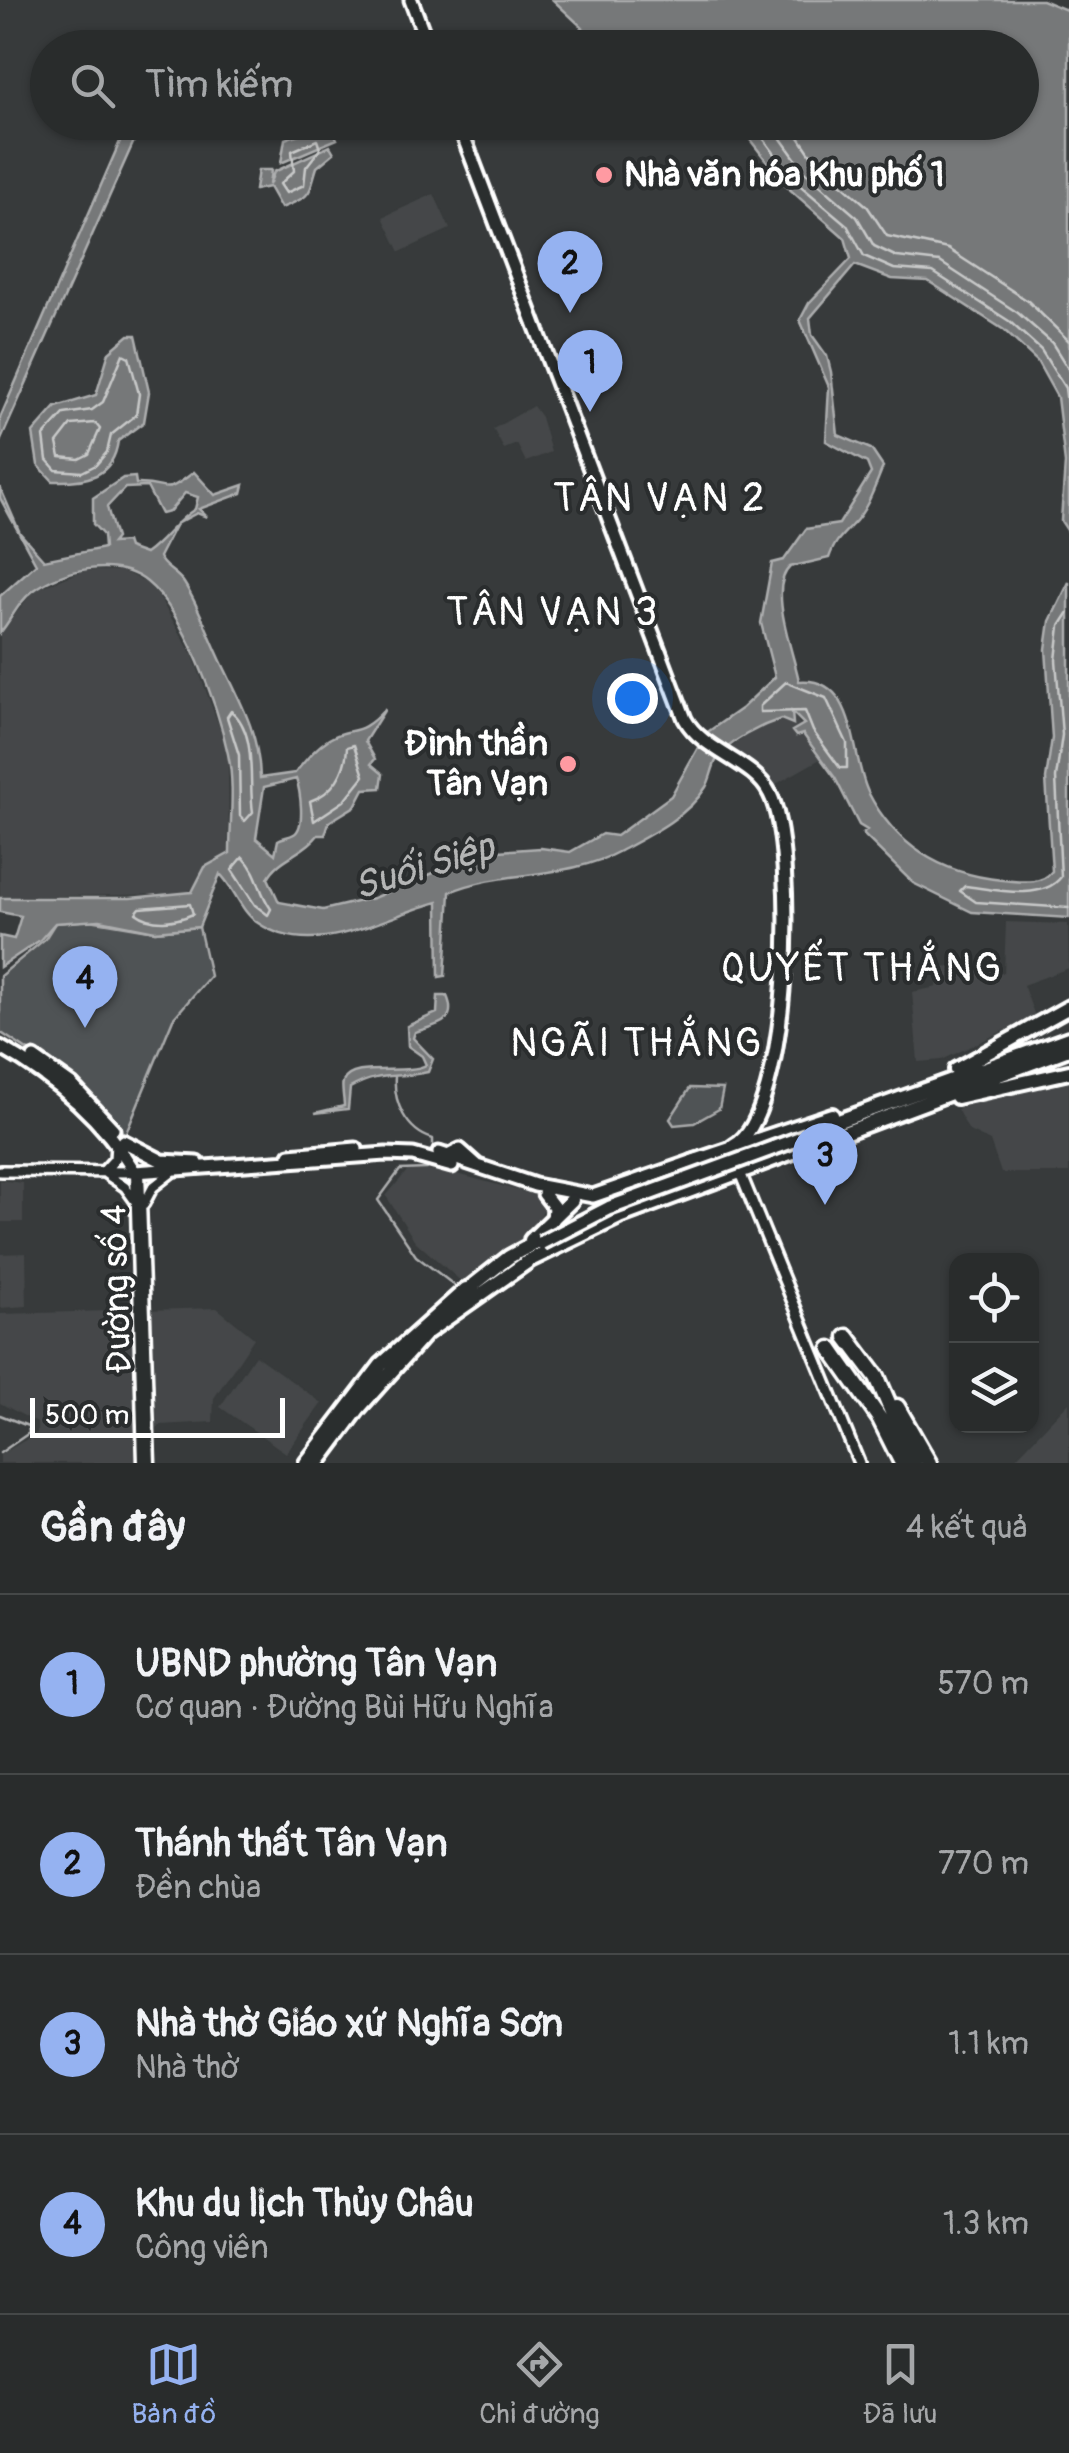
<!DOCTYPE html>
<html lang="vi">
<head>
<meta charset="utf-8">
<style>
	:root { --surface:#292c2c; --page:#353838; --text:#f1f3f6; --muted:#a5a7a9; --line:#454848; --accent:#95b2f1 }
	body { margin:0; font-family:Pangolin,sans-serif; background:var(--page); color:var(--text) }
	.controls { position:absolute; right:30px; bottom:30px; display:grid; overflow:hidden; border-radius:20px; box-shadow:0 2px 8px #0004 }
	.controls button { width:90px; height:90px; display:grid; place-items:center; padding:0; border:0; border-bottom:2px solid var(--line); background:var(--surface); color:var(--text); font:50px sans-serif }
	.scale { position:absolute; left:30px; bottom:25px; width:255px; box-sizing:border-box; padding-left:10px; border:5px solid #fff; border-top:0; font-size:28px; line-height:35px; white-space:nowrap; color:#fff; -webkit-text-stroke:8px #2a2d2e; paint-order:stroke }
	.you { position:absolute; left:632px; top:698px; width:35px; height:35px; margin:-25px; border:8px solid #fff; border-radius:50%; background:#1a73e8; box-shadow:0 0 0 15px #1a73e833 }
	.badge { display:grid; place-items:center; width:65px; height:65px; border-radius:50%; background:var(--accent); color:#111; font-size:32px; font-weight:700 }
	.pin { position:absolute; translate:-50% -82px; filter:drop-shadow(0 2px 5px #0008) }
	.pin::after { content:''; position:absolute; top:52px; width:35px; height:30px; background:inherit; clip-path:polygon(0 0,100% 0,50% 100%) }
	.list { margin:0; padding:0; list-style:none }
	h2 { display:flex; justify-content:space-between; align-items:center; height:130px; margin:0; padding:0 40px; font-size:42px }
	h2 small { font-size:32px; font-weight:400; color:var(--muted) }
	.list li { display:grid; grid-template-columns:65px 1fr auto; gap:30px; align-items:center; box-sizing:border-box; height:180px; padding:0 40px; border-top:2px solid var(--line) }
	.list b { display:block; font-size:38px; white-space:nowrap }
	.list p { margin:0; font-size:32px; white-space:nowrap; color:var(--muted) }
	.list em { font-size:32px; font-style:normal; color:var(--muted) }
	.icon { flex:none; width:55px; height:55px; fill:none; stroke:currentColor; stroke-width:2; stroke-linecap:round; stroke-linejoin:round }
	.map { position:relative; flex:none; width:1069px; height:1463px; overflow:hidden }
	.search { position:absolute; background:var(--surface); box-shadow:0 2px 8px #0004; left:30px; right:30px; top:30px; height:110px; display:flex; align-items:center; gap:25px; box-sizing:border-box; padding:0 35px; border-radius:55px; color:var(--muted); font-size:38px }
	.sheet { height:850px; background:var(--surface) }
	nav { display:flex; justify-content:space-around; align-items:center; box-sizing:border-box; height:140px; border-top:2px solid var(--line); background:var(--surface); font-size:28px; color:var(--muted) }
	nav a { display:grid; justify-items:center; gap:5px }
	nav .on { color:var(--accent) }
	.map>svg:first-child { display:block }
</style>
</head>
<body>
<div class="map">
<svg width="1069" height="1463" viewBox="0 0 1069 1463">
	<rect width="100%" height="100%" fill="#373a3b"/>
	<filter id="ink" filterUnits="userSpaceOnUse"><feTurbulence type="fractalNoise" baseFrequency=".01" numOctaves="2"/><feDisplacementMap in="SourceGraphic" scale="20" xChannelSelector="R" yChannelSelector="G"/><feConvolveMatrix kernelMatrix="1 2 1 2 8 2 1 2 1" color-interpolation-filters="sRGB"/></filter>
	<g filter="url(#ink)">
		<path fill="#444748" d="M434 194 450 229 400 252 383 217Z
			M533 406 541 417 551 452 526 462 517 444 504 449 493 429Z
			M85 570 122 571 147 583 158 595 193 656 221 731 228 757 229 853 205 866 196 886 185 894 0 897V634L34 590Z
			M792 712 822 758 769 788 724 753 757 727Z
			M1006 922 1068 924 1069 968 1023 985 1035 1016 942 1060 918 1062 912 992 937 987 940 966 1004 973Z
			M1069 1078V1173H1001L990 1141 969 1131 957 1109 1027 1084Z
			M442 1170 536 1195 545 1207 532 1232 463 1283 415 1241 386 1196 407 1171Z
			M0 1180 23 1183V1222H0Z
			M26 1253 27 1306 0 1308V1254Z
			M217 1308 254 1338 214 1398 213 1422 161 1425 154 1430 155 1463H0V1455L37 1433V1423L0 1403V1314Z
			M255 1355 322 1403 286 1453 220 1407Z
			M1069 1402V1463H1011Z"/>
		<path fill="#505354" stroke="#a8a9aa" stroke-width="2.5" d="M90 920 155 931 199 927 210 976 173 1019 125 1135 87 1090 0 1032V976L45 939 55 923Z
			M690 1088 723 1089 719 1109 694 1123 674 1125 670 1119Z"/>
		<path fill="#767879" stroke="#adaeaf" stroke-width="2.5" fill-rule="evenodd" d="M553 0H1042L1069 11V533L1061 521 1065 463 1057 397 1037 361 1004 330 928 281 892 279 855 265 810 318 812 335 827 356 831 372 838 435 871 449 883 467C875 486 867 511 852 525 840 538 835 541 829 558L790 567C767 587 794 654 799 681 858 676 850 755 868 792 896 847 943 874 1002 880 1018 881 1042 886 1052 871L1046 779 1052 738 1046 649 1050 621 1069 582V918L972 912 913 883 863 834 867 830 859 825 835 778 803 734 796 736 792 731 804 724 792 712 793 724 781 719C760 726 730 740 717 759 712 767 711 779 706 787 688 816 650 835 620 851 567 880 505 869 450 892L445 976 439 977 438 902C382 917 314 961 258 923 240 911 234 887 220 874L199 927 155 931 100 920 55 923 40 940 0 967V936L14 939 21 916 0 912V898H130L192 892 205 867 230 853C230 822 235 785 228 754 218 707 185 613 147 582 117 557 61 569 33 591 17 603 12 619 0 633V596L36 564 0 498V487L20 533 44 560 104 548 103 535 93 524V498L123 478 135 477 136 484C172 483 159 499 194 472L215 495 244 485 242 493 199 509 207 517 197 513 176 524 159 557C162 567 177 572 184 583 200 608 208 634 221 661 240 701 259 733 260 778L295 773C306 760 315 748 329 739 352 725 358 739 385 709L365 741 375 759 371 764 383 774 381 788 364 789 355 806 329 822 325 835H318C304 854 279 857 268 878L279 902 323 910 373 898 484 852 541 848 570 852 602 834 616 836 671 796 706 733 742 708 775 677 761 623 772 563 784 560 806 529 839 524 871 473 867 463 826 441 829 387 800 320 809 303 851 259 845 238 787 187 737 123 1022 122V48L603 47ZM147 487 161 514 169 512 185 493 198 497 195 509C174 522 165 540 145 554L128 548 126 542 112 543 116 538 107 507 125 488ZM296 779C300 790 306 827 294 834 289 837 283 837 278 840L275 854 256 838 264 787Z
			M128 123H142L0 442V418Z
			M329 123 337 139 281 163 285 139Z
			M330 146 334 153 317 167C308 195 314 195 281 208L269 187 255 190 258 170H271L269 185 274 172Z
			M129 335H136L149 392 144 422 118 441C113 478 85 482 53 481L38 465 33 433 56 407 96 395 109 352Z
			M438 996H447C459 1024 435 1025 415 1032L413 1038 433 1059 428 1072C395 1079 380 1071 350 1088L348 1109 315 1113 344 1106C344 1099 341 1087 343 1082 351 1061 406 1076 426 1065L422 1056 408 1046 407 1026 437 1013Z"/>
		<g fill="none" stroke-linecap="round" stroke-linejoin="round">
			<path stroke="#c8c9c9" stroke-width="2.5" d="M751 122 795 181 847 225 864 256 894 269 933 272 1009 321 1041 350 1065 388 1069 419
				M769 122 805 172 857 217 874 246 897 257 940 262 1018 313 1052 343 1069 370
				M789 122 815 161 867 206 887 236 948 249 1028 301 1069 341
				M317 140 320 149 306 167 304 185 286 193 280 184 294 171 292 151Z
				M123 354 129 357 139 394 136 415 111 435 107 452 96 465 82 472 56 470 47 460 44 436 64 414 92 410 103 402Z
				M95 423 100 429 89 454 79 459 60 457 57 443 71 425Z
				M1069 612 1060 626 1056 660 1062 735 1056 778 1061 877C1042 902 992 889 965 886L960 891 976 902 1069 908
				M786 682 826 698 847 743V768H840L813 731 805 711 760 712V706Z
				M231 711C258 732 248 783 253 812L245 821 240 816 239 755 227 717Z
				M354 745 364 776 344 801 314 821 310 801C333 793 346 772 347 747Z
				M243 857C260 875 257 889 271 909L268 915 255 905 232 870Z
				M190 904 193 914C175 922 152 925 136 913L140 908Z"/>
			<path stroke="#adaeaf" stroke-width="2.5" d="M395 1076C393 1102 406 1131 433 1139V1155
				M430 1163 427 1169 400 1170 378 1200 416 1256 454 1285
				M0 1415 28 1426 29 1433 0 1453"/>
			<defs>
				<path id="tertiary" d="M135 1172 143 1463
					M140 1172 150 1463
					M106 1174 125 1187 135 1201
					M144 1204 153 1187 171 1173"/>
				<path id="secondary" d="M0 1171 135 1172
					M104 1171 115 1159 116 1144
					M741 1175 859 1463"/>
				<path id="primary" d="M411 0 429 48
					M458 122 685 719C703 752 754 761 770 794 798 849 791 1118 733 1146
					M0 1047C55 1078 102 1118 135 1172L386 1154 413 1155 452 1166
					M34 1058 72 1085 113 1129
					M123 1141 162 1161 197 1163
					M439 1153 535 1185 593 1196 697 1160
					M290 1155 356 1149
					M450 1155 460 1150 478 1166
					M544 1194 554 1207 553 1220"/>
				<path id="trunk" d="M956 1070 1069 1007
					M957 1097 1069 1072
					M822 1127 1069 1038
					M692 1162 832 1115
					M531 1240 572 1200
					M462 1294 509 1257 540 1240
					M306 1463 381 1365 466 1289
					M318 1463 359 1408 426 1333 530 1260 619 1217 1069 1049"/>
				<path id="motorway" d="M847 1337 877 1377 914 1463
					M831 1349 880 1419 902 1463
					M897 1407 929 1463"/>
			</defs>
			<use href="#tertiary" stroke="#fff" stroke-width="15"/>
			<use href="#secondary" stroke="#fff" stroke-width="16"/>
			<use href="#primary" stroke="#fff" stroke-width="19"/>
			<use href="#trunk" stroke="#fff" stroke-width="20"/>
			<use href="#motorway" stroke="#fff" stroke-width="21"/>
			<use href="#tertiary" stroke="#2a2d2e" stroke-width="8"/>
			<use href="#secondary" stroke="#2a2d2e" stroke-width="9"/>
			<use href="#primary" stroke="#2a2d2e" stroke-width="11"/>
			<use href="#trunk" stroke="#2a2d2e" stroke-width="12"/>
			<use href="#motorway" stroke="#2a2d2e" stroke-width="14"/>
			<defs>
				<path id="trunk-bridge" d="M541 1243 609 1208 825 1129"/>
			</defs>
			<use href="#trunk-bridge" stroke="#fff" stroke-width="20" stroke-linecap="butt"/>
			<use href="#trunk-bridge" stroke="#2a2d2e" stroke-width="12"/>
		</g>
	</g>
	<g fill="#ff9aa2" stroke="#2a2d2e" stroke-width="4">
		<circle cx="604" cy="175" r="10"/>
		<circle cx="568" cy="764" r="10"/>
	</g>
	<g text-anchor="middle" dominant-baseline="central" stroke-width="8" stroke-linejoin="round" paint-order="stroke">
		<g font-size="35" font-weight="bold" fill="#fff" stroke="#2a2d2e" text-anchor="start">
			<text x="624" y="175">Nhà văn hóa Khu phố 1</text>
			<text x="548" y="744" text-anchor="end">Đình thần<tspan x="548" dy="40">Tân Vạn</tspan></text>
		</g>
		<g font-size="35" fill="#fff" stroke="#2a2d2e">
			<text transform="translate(117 1289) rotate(-92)">Đường số 4</text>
		</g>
		<g font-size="38" font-style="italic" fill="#b4b5b5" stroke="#2a2d2e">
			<text transform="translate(424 867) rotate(-17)">Suối Siệp</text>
		</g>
		<g font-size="40" letter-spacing="2.5" fill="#fff" stroke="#2a2d2e">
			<text x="660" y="498">TÂN VẠN 2</text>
			<text x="553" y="612">TÂN VẠN 3</text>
			<text x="862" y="968">QUYẾT THẮNG</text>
			<text x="637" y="1043">NGÃI THẮNG</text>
		</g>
	</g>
</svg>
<div class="controls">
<button><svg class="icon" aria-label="locate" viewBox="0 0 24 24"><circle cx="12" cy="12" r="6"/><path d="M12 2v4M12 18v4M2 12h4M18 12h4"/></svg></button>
<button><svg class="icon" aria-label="layers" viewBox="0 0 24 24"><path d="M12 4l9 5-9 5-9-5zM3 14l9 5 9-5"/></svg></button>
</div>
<div class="scale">500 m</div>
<div class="you"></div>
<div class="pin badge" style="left:590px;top:412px">1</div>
<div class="pin badge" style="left:570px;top:313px">2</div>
<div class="pin badge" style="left:825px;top:1205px">3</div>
<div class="pin badge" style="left:85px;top:1028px">4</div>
<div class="search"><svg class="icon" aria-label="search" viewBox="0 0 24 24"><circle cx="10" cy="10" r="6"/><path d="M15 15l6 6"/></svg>Tìm kiếm</div>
</div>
<section class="sheet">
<h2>Gần đây<small>4 kết quả</small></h2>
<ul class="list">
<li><span class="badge">1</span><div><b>UBND phường Tân Vạn</b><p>Cơ quan · Đường Bùi Hữu Nghĩa</p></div><em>570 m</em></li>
<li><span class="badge">2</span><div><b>Thánh thất Tân Vạn</b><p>Đền chùa</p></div><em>770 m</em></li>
<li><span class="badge">3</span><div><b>Nhà thờ Giáo xứ Nghĩa Sơn</b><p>Nhà thờ</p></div><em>1.1 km</em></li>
<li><span class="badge">4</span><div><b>Khu du lịch Thủy Châu</b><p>Công viên</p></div><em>1.3 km</em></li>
</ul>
</section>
<nav>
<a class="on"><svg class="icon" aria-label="map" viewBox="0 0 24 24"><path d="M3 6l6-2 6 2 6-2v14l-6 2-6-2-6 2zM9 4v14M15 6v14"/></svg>Bản đồ</a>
<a><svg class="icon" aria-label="directions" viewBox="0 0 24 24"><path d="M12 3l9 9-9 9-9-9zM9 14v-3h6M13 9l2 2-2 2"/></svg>Chỉ đường</a>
<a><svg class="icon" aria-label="saved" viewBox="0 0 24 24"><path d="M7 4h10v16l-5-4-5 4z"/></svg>Đã lưu</a>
</nav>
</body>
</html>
